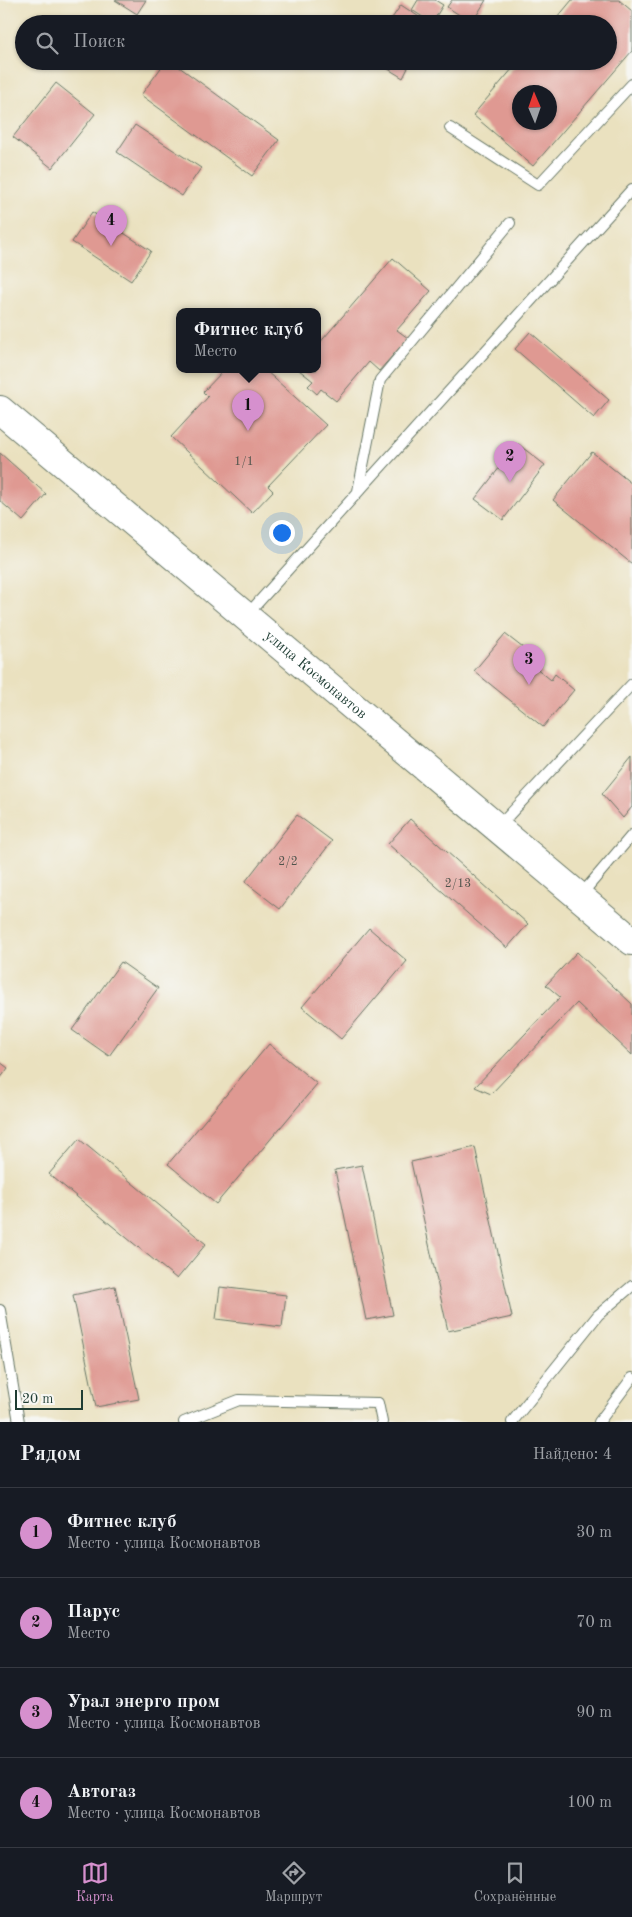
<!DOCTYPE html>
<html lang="ru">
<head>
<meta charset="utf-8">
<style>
	:root { --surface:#171b24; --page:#242831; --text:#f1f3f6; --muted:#9ea1a6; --line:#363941; --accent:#d690ce }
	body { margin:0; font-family:"Old Standard TT",serif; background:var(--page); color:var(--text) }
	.compass { position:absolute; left:512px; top:85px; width:45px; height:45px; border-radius:50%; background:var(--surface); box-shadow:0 1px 4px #0004; rotate:358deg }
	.scale { position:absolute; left:15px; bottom:12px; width:68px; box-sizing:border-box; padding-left:5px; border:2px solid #1f3d34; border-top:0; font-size:14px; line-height:18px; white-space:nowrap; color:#1f3d34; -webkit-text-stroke:4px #f6f6f2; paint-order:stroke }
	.you { position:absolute; left:281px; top:532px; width:18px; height:18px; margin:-12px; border:4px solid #fff; border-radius:50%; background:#1a73e8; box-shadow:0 0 0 8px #1a73e833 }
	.badge { display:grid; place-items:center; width:32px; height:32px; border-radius:50%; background:var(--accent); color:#111; font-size:16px; font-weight:700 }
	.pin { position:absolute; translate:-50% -41px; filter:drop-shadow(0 1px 2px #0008) }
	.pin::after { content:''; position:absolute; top:26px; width:18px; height:15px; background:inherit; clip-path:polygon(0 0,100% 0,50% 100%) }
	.popup { position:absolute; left:176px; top:308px; width:145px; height:65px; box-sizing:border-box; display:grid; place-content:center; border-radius:10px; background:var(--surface); filter:drop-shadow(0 1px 4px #0005); font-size:16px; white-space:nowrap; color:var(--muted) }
	.popup b { font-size:19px; color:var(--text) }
	.popup::after { content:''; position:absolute; left:50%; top:100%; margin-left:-10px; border:10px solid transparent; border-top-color:var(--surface) }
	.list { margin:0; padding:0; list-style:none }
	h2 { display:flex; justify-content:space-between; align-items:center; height:65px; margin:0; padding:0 20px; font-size:21px }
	h2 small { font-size:16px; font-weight:400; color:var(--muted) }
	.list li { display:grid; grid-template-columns:32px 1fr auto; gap:15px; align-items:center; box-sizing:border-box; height:90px; padding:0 20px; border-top:1px solid var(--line) }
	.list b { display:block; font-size:19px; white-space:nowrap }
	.list p { margin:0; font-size:16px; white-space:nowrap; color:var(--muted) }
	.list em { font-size:16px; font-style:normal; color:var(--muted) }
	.icon { flex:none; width:28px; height:28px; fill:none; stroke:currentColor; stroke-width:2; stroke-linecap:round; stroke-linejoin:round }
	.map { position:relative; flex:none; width:632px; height:1422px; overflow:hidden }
	.search { position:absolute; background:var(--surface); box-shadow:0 1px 4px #0004; left:15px; right:15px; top:15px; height:55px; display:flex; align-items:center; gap:12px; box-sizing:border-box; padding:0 18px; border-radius:28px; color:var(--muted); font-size:19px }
	.sheet { height:425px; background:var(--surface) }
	nav { display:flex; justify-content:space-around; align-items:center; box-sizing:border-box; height:70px; border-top:1px solid var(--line); background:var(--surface); font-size:14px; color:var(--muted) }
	nav a { display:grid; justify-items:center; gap:2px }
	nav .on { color:var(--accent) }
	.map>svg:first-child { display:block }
</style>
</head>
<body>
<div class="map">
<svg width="632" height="1422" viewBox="0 0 632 1422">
	<rect width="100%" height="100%" fill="#f6f6f2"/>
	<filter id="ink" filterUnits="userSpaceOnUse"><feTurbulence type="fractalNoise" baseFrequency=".02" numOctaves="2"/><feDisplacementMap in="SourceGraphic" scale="10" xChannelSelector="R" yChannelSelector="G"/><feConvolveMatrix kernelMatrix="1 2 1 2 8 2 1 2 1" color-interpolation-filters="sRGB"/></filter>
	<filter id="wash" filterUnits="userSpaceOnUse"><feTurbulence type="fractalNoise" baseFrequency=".0096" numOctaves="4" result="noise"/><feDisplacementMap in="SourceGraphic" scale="20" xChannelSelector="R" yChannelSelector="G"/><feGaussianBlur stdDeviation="1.12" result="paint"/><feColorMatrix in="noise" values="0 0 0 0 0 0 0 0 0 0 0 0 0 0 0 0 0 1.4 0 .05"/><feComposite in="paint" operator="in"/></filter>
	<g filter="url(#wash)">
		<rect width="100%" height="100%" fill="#eae1bf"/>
		<g id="blocks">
			<path fill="#df9992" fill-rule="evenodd" d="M115 0H146L137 14Z
				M418 0H435L443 5 432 23 412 10Z
				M452 0H486L472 23 447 7Z
				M572 0H619L632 11V51L533 166 473 115 519 61H608V24H552ZM520 92H550V122H520Z
				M401 5 430 24H388Z
				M166 61H171L279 140 252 176 141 95Z
				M375 61H396L408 68 403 78Z
				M56 83 95 114 52 168 13 137Z
				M135 125 201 168 182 196 117 152Z
				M92 212 151 251 131 281 72 242Z
				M393 258 431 291 397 330 408 338 379 371 369 362 336 401 321 389 317 394 308 386 313 381 299 370H317V346Z
				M530 332 609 400 594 418 515 349Z
				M224 370H265L326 425 268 486 273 491 252 513 171 437 208 397 203 392Z
				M518 444 545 465 503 520 475 499Z
				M592 452 632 484V564L553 500Z
				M0 453 46 494 23 521 0 501Z
				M505 634 523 648 519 654 551 680 555 674 574 690 543 727 474 671Z
				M632 757V807L623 818 602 794Z
				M297 815 332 841 280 909 245 882Z
				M410 819 528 924 507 948 388 844Z
				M369 928 407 961 341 1039 302 1007Z
				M577 952 632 1004V1055L577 1003 491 1094 475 1087 560 997 546 985Z
				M121 962 158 988 109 1056 72 1030Z
				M269 1044 317 1084 216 1204 168 1164Z
				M0 1062 8 1068 0 1079Z
				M79 1139 206 1244 177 1279 49 1174Z
				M475 1147 512 1317 448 1331 411 1162Z
				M362 1165 393 1315 366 1320 335 1170Z
				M115 1286 139 1399 96 1407 73 1295Z
				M220 1287 286 1295 282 1327 216 1319Z"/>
		</g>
	</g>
	<g filter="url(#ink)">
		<use href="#blocks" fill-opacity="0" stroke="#667665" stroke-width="1"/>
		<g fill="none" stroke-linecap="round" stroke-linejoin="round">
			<defs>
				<path id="service" d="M450 128 538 185 632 84
					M358 491 380 380 510 223
					M246 616 632 189
					M497 828 632 684
					M580 896 632 835
					M0 1310 19 1422
					M184 1422 239 1400 378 1403 382 1422
					M512 1422 598 1315 632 1286
					M599 1422 632 1378"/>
				<g id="secondary">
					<path id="s1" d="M0 410 632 941"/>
				</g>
			</defs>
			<use href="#service" stroke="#667665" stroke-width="12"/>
			<use href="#secondary" stroke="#667665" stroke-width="30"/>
			<use href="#service" stroke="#fff" stroke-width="10"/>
			<use href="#secondary" stroke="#fff" stroke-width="28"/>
		</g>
	</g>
	<g text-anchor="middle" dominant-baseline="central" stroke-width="4" stroke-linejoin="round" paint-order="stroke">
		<g font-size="12" fill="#4f544c">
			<text x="244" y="462">1/1</text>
			<text x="288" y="862">2/2</text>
			<text x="458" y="884">2/13</text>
		</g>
		<g font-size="15" fill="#1f3d34" stroke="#f6f6f2">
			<text stroke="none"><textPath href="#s1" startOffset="412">улица Космонавтов</textPath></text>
		</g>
	</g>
</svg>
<svg class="compass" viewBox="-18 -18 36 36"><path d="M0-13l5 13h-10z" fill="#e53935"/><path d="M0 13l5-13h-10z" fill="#9ea1a6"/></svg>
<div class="scale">20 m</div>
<div class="you"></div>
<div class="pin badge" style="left:248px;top:431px">1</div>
<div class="popup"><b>Фитнес клуб</b>Место</div>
<div class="pin badge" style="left:510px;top:482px">2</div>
<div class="pin badge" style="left:529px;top:685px">3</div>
<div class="pin badge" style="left:111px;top:246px">4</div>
<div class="search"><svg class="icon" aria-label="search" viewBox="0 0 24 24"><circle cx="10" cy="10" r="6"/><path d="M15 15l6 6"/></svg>Поиск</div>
</div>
<section class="sheet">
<h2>Рядом<small>Найдено: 4</small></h2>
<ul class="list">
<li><span class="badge">1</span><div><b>Фитнес клуб</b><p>Место · улица Космонавтов</p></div><em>30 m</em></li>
<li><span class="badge">2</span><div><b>Парус</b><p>Место</p></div><em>70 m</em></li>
<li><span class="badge">3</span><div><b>Урал энерго пром</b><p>Место · улица Космонавтов</p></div><em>90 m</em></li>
<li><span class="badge">4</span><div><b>Автогаз</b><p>Место · улица Космонавтов</p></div><em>100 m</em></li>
</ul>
</section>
<nav>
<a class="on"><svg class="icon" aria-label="map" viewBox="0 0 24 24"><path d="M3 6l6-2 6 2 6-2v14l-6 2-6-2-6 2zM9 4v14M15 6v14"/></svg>Карта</a>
<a><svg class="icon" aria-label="directions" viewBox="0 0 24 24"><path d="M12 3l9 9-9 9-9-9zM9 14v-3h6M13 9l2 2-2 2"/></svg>Маршрут</a>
<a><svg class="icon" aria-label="saved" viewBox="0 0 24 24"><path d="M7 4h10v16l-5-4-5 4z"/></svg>Сохранённые</a>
</nav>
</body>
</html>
